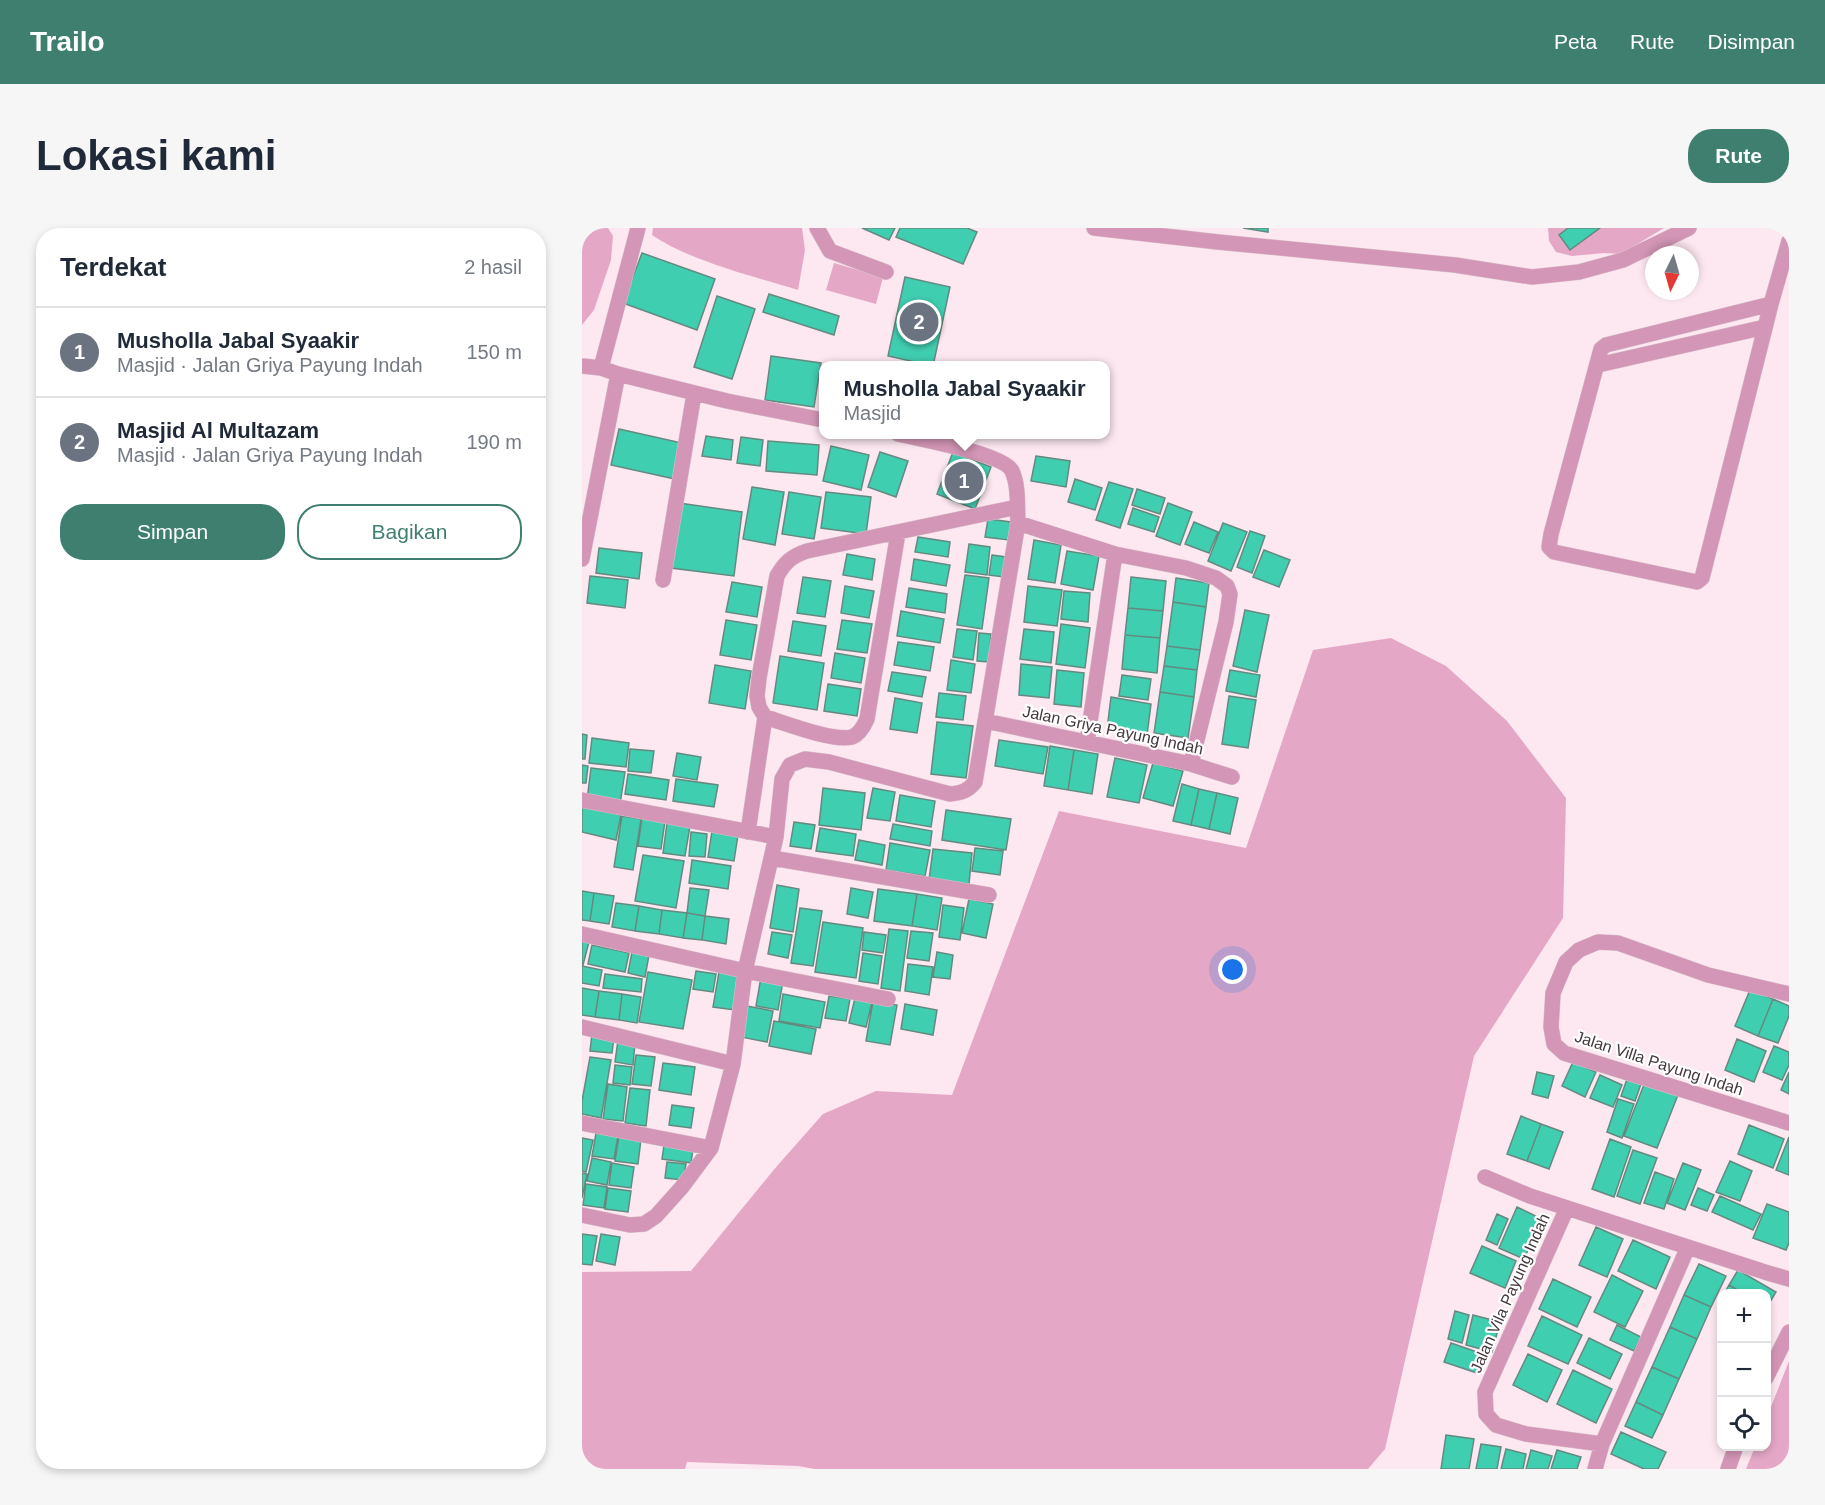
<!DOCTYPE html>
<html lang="id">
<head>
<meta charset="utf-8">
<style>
	:root { --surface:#fff; --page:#f6f6f7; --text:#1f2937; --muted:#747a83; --line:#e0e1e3; --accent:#3e7f70 }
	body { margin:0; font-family:Helvetica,sans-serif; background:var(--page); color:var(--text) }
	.controls { position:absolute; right:18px; bottom:18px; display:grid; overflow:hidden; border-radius:12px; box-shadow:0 3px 9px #0003 }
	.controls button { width:54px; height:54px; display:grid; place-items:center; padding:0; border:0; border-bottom:2px solid var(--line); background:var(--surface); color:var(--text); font:30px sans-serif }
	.compass { position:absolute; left:1063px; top:18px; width:54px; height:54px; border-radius:50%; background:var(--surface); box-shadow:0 3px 9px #0003; rotate:185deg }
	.you { position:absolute; left:651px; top:742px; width:21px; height:21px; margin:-15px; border:4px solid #fff; border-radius:50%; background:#1a73e8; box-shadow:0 0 0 9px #1a73e833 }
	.badge { display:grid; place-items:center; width:39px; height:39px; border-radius:50%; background:var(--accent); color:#fff; font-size:20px; font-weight:700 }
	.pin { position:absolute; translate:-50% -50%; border:3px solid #fff; box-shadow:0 2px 6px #0006 }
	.popup { position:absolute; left:237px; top:133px; width:291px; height:78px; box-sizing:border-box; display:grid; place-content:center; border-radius:12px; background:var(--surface); filter:drop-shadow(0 2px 4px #0005); font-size:20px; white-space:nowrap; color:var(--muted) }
	.popup b { font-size:22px; color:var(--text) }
	.popup::after { content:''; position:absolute; left:50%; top:100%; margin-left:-12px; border:12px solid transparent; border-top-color:var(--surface) }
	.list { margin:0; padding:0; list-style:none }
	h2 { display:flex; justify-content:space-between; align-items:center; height:78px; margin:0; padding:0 24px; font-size:26px }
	h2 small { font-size:20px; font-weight:400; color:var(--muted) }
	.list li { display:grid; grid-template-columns:39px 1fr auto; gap:18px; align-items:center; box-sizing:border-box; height:90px; padding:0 24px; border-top:2px solid var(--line) }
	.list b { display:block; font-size:22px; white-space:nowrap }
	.list p { margin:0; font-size:20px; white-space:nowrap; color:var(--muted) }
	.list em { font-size:20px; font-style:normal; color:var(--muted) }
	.actions { display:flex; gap:12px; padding:18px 24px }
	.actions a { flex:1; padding:14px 0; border:2px solid var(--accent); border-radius:24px; text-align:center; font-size:21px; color:var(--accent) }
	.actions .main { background:var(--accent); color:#fff }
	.icon { flex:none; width:33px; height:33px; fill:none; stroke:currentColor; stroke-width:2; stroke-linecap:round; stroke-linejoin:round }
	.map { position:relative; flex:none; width:1207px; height:1241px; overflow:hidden; border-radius:24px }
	header { display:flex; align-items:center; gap:36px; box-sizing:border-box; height:84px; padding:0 30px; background:var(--accent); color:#fff }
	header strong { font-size:28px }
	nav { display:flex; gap:33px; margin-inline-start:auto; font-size:21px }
	.intro { display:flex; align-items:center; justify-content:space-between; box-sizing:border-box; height:144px; padding:0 36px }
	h1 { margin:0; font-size:42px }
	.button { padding:15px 27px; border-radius:24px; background:var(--accent); color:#fff; font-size:21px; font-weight:700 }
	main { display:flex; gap:36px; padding:0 36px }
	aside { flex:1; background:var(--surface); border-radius:24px; box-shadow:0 3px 9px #0003 }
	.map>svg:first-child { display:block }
</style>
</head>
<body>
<header>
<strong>Trailo</strong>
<nav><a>Peta</a><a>Rute</a><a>Disimpan</a></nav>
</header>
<div class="intro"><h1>Lokasi kami</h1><a class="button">Rute</a></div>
<main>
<aside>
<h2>Terdekat<small>2 hasil</small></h2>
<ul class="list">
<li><span class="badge" style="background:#6b7280">1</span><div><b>Musholla Jabal Syaakir</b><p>Masjid · Jalan Griya Payung Indah</p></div><em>150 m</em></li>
<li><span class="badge" style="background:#6b7280">2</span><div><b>Masjid Al Multazam</b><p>Masjid · Jalan Griya Payung Indah</p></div><em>190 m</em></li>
</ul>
<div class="actions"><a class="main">Simpan</a><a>Bagikan</a></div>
</aside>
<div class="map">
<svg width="1207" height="1241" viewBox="0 0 1207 1241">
	<rect width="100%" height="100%" fill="#fde7f1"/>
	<path fill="#e4a8c6" d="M0 0H26L31 8 29 32 12 82 0 97Z
		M71 0H220L223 22 216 62C171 48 108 33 70 7Z
		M966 0H1082L1039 26 1022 25 990 28 974 24 967 13Z
		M252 35 301 49 294 76 244 62Z
		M809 410 864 438 925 493 984 570 981 690 892 828 803 1221 786 1241H233L216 1238 105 1234 103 1241H0V1044L109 1043 195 938 241 886 294 863 370 867 477 583 664 620 731 422Z
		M1207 1133V1241H1164L1173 1219 1184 1218 1185 1189Z"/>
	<path fill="#40ceb1" stroke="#648a80" stroke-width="1.5" d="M280 0H313L307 12Z
		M318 0H385L395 4 381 36 314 9Z
		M661 0H686V4Z
		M986 0H1018L988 22 977 7Z
		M60 25 133 51 115 102 41 75Z
		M323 49 368 59 351 138 306 128Z
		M187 66 257 88 252 107 181 84Z
		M135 68 173 81 150 151 112 139Z
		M189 128 239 135 232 179 183 172Z
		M37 201 100 215 93 251 29 237Z
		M124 208 151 212 149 232 120 228Z
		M159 209 181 212 178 238 155 235Z
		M186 213 237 217 235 247 184 243Z
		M249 218 287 227 279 262 241 253Z
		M298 224 326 233 314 269 286 259Z
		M371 224 409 239 393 281 355 266Z
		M454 228 488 233 484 259 449 253Z
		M493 251 520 260 513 282 486 274Z
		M527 254 551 261 538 300 514 292Z
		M170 259 202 264 193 317 161 311Z
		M555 261 583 270 578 286 550 277Z
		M207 264 239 269 232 311 200 306Z
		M244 264 289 269 284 306 239 300Z
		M97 275 160 284 152 348 89 340Z
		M586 275 610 284 598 317 574 308Z
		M551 280 577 289 572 304 546 296Z
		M406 291 429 294 427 312 403 309Z
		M612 294 636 304 627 325 603 316Z
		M641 295 665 304 649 343 626 333Z
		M668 303 683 308 670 345 655 339Z
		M336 309 368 314 366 329 333 324Z
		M452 312 479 317 473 355 446 351Z
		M387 316 408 319 405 347 383 344Z
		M17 320 60 325 57 351 14 345Z
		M682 322 708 332 697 359 671 349Z
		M485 323 517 328 511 362 479 356Z
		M265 326 293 331 290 352 261 347Z
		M410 327 424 329 422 349 407 347Z
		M332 331 368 337 364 358 329 352Z
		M383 347 407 350 400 401 375 397Z
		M8 348 46 352 43 380 5 375Z
		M221 349 249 353 243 389 215 385Z
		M549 349 584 353 581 383 546 380Z
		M594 350 627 355 624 379 591 374Z
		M150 354 180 359 175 389 144 384Z
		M263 358 292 363 287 390 259 385Z
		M446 358 480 362 475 398 442 394Z
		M327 360 365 366 363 385 324 379Z
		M482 363 508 365 506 394 479 391Z
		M591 374 624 379 618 422 585 418Z
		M546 380 581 383 578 410 543 407Z
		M663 382 687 387 675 444 651 438Z
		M319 383 362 391 358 415 315 408Z
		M144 392 175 397 169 432 138 427Z
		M260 392 290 396 285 425 255 421Z
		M211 393 244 398 239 428 206 423Z
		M479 396 508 400 503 440 474 436Z
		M375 401 395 403 391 432 371 429Z
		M442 401 472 404 469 435 438 431Z
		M397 405 409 406 407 434 395 433Z
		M543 407 578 410 575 445 540 441Z
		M316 414 352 419 348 443 312 437Z
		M585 418 618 422 615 442 582 438Z
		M253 425 283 430 279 455 249 450Z
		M198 428 242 435 235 482 191 475Z
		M369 432 393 436 389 465 365 462Z
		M439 436 470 439 467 470 437 467Z
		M133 437 169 443 163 481 127 475Z
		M582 438 615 442 612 469 578 464Z
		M475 442 502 445 499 479 472 476Z
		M648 442 678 447 674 469 644 463Z
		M310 444 344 449 340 469 306 463Z
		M540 447 569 451 566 472 537 468Z
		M246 456 279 461 275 488 242 483Z
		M578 464 612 469 606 510 572 505Z
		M357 465 384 468 381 492 354 489Z
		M647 468 674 472 666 520 640 516Z
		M529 469 569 476 565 507 525 501Z
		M313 470 340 475 335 505 308 501Z
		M355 494 391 498 384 550 349 546Z
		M0 506 5 507 3 531H0Z
		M10 510 47 515 44 539 7 535Z
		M417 512 466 519 461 546 413 538Z
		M468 518 492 522 486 562 462 558Z
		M48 521 72 523 69 545 46 543Z
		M492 522 516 526 510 566 486 562Z
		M95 525 119 529 115 552 91 548Z
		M533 530 565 537 557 575 525 569Z
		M571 535 601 543 591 578 561 570Z
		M0 537 6 538 4 555H0Z
		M9 540 43 544 38 576 5 572Z
		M46 546 87 552 84 572 43 566Z
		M94 551 136 557 132 579 91 573Z
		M600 556 617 561 609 597 591 593Z
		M241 560 283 565 279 602 237 597Z
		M291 560 313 564 308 593 285 590Z
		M617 561 635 565 627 601 609 597Z
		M635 565 656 570 648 606 627 601Z
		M318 567 353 573 349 599 314 593Z
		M0 579 39 587 34 612 0 604Z
		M364 582 429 591 424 622 360 612Z
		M40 588 59 591 51 642 32 639Z
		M60 590 83 593 79 621 56 618Z
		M212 594 233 597 229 621 208 618Z
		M85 595 108 598 103 628 81 625Z
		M311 596 350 603 348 618 308 611Z
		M238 600 274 606 271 628 234 623Z
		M130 603 156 607 152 633 126 629Z
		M109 604 125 606 123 629 107 628Z
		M277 612 303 617 300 637 273 632Z
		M308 615 348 622 343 648 304 642Z
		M393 620 421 623 418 647 390 643Z
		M351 621 390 625 387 656 347 652Z
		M61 627 102 633 94 680 53 673Z
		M110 632 149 638 146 661 107 655Z
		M195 657 217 661 211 704 188 700Z
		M108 660 127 662 123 688 105 685Z
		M269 660 291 664 286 690 265 686Z
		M296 661 335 666 330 698 292 693Z
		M0 663 12 665 8 693 0 692Z
		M12 665 32 668 27 696 8 693Z
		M335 666 360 670 355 702 330 698Z
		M387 671 411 676 404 710 380 705Z
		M34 675 57 678 53 703 30 699Z
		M361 677 382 680 378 712 357 709Z
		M57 678 80 682 77 706 53 703Z
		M218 680 240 683 231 738 209 735Z
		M80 682 105 685 101 710 77 706Z
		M105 685 123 688 120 712 101 710Z
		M123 688 147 691 144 716 120 712Z
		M241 694 281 700 274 750 233 744Z
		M307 701 326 703 318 763 299 760Z
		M329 703 351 705 347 733 325 730Z
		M190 704 210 707 206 730 186 726Z
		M282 704 304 707 301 725 280 722Z
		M0 708 8 710 1 737H0Z
		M10 717 47 725 43 744 6 736Z
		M50 724 67 727 63 749 46 745Z
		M355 724 371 727 368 751 351 749Z
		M281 725 300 728 296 756 277 753Z
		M326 736 351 739 347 767 323 763Z
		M0 738 20 742 17 758 0 755Z
		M114 743 134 746 131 764 111 761Z
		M66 744 110 752 101 801 57 794Z
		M137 744 158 747 153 782 131 779Z
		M23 746 60 751 59 764 21 760Z
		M179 749 201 753 196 782 174 778Z
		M0 760 17 763 13 789 0 787Z
		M1168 762 1191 771 1176 808 1153 798Z
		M17 763 40 766 37 792 13 789Z
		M40 766 59 769 55 795 37 792Z
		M201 766 243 774 238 800 197 793Z
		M247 768 268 771 264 793 243 790Z
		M273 770 290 774 284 799 267 795Z
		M1191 771 1207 778V788L1196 815 1176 808Z
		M291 773 315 777 308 817 284 813Z
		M323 776 355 782 351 807 319 801Z
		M165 778 191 783 185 814 159 809Z
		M192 793 234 801 229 826 187 818Z
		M10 806 32 809 30 825 8 823Z
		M1155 811 1184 823 1172 854 1143 842Z
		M36 812 53 815 51 837 33 834Z
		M1192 818 1207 824V837L1200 852 1181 844Z
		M54 827 73 829 69 858 50 856Z
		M8 829 29 832 19 890 0 886V873Z
		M991 834 1014 844 1003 869 980 858Z
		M81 835 113 839 109 867 77 862Z
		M33 837 50 839 48 857 31 855Z
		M955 844 972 848 966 870 950 866Z
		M1207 844V866L1199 862Z
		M1018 847 1040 857 1031 879 1008 870Z
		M1045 851 1059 856 1053 873 1039 868Z
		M1063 854 1096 867 1075 920 1042 908Z
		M26 856 45 859 41 893 21 891Z
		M48 860 68 862 64 898 43 895Z
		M1036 871 1052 876 1040 910 1025 904Z
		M90 877 112 880 109 900 87 897Z
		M939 888 959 896 945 933 925 926Z
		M959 896 981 904 967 941 945 933Z
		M1167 897 1202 911 1191 940 1156 926Z
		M14 905 36 908 32 931 10 928Z
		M37 908 59 911 56 936 33 933Z
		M1207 909V947L1194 942Z
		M0 910 11 912 4 944 0 943Z
		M1028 911 1049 919 1032 969 1010 961Z
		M82 917 111 921 109 935 80 931Z
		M1051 922 1075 930 1058 976 1035 968Z
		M10 930 29 934 25 957 5 953Z
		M1148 933 1170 943 1158 973 1134 964Z
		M85 934 104 936 101 952 83 950Z
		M30 935 52 939 49 960 27 957Z
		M1101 935 1119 942 1103 982 1085 975Z
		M1073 944 1092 951 1082 981 1062 975Z
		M0 945 5 946 0 970Z
		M4 956 25 959 22 980 1 977Z
		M26 960 49 963 46 984 23 981Z
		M1116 960 1132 967 1125 983 1109 977Z
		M1138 968 1179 986 1171 1002 1130 984Z
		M1185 976 1207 984V1015L1204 1022 1171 1010Z
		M935 979 960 991 942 1031 917 1020Z
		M915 986 926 991 915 1017 904 1012Z
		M1014 999 1041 1011 1025 1049 997 1037Z
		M0 1006 15 1008 10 1037 0 1036Z
		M19 1006 38 1009 33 1037 14 1033Z
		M1051 1012 1088 1029 1074 1061 1036 1043Z
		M900 1018 934 1033 923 1060 888 1045Z
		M1117 1036 1144 1048 1129 1079 1102 1067Z
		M1156 1042 1194 1064 1185 1079 1184 1066H1162L1147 1057Z
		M1030 1047 1061 1063 1043 1099 1012 1084Z
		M971 1051 1009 1069 995 1099 957 1081Z
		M1147 1057 1162 1066H1142Z
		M1102 1067 1129 1079 1115 1111 1088 1099Z
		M873 1083 887 1087 880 1115 866 1111Z
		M891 1087 918 1094 910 1124 884 1117Z
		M960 1088 1000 1107 986 1136 946 1118Z
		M1035 1097 1059 1109 1052 1123 1028 1112Z
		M1088 1099 1115 1111 1097 1151 1070 1139Z
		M1007 1110 1040 1126 1028 1151 995 1135Z
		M869 1115 901 1126 895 1145 862 1134Z
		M946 1126 980 1142 965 1174 931 1157Z
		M1070 1139 1097 1151 1081 1187 1054 1174Z
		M991 1142 1030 1161 1014 1195 975 1176Z
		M1054 1174 1081 1187 1070 1210 1043 1198Z
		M1039 1204 1084 1224 1076 1241H1062L1029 1226Z
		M864 1207 892 1211 887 1241H859Z
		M899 1216 919 1219 915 1241H894Z
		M924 1221 944 1226 941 1241H919Z
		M949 1222 970 1228 966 1241H944Z
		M975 1222 999 1229 995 1241H969Z"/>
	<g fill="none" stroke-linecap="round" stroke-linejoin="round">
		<defs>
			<path id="minor" d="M235 0 248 23 304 44
				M512 0 636 14 873 37 950 49 997 44 1041 32 1107 0
				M1189 76 1024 117 1019 121 969 306 967 319 972 324 1115 354 1120 350 1189 76 1207 13
				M1016 137 1183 99
				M0 138 19 140 36 146 145 173 241 192
				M19 140 56 0
				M436 295 533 326 604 340 634 350 645 358 648 366 644 394 609 536
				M316 305 285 491C282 498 278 506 270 509 251 514 203 495 183 489L177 479 175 468 177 450 195 348C203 334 210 328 225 323L435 279
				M0 331 36 146
				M81 352 112 166
				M403 493 609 536 650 549
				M505 514 533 326
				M0 572 194 609
				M166 604 183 489
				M190 630 407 667
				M0 706 163 743 306 771
				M1207 766 1126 747 1036 715 1016 714 997 722 984 734 971 765 969 799 972 816 982 825 1207 895
				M0 799 151 836
				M0 895 129 920
				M903 949 948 968 1186 1045 1207 1051
				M985 980 903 1164 904 1186 914 1197 944 1206 1020 1216
				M0 987 48 997 62 996 74 988 100 959 129 920 151 836 163 743 194 609 200 551 208 537 223 531 247 534 368 566C379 565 386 563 393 554L436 295C435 279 437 258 430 243 422 226 337 211 316 206
				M1184 1150 1207 1104
				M1013 1241 1020 1216 1106 1019
				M1146 1241 1154 1218"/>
		</defs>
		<use href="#minor" stroke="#d8c4cd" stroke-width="16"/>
		<use href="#minor" stroke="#d496b6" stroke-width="15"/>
	</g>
	<g text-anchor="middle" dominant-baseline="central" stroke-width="4.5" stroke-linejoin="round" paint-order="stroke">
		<g font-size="16" fill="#45373e" stroke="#fff">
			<text transform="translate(531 502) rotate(12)">Jalan Griya Payung Indah</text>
			<text transform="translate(1077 835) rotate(18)">Jalan Villa Payung Indah</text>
			<text transform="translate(928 1065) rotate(-66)">Jalan Vila Payung Indah</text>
		</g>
	</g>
</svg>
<div class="controls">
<button>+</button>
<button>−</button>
<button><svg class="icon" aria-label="locate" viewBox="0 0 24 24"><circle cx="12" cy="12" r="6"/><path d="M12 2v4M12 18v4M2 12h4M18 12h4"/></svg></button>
</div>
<svg class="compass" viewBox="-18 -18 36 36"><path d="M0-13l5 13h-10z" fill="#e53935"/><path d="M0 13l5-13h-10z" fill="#747a83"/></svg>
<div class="you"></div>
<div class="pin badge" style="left:382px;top:253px;background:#6b7280">1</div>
<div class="popup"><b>Musholla Jabal Syaakir</b>Masjid</div>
<div class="pin badge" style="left:337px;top:94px;background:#6b7280">2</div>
</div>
</main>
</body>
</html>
